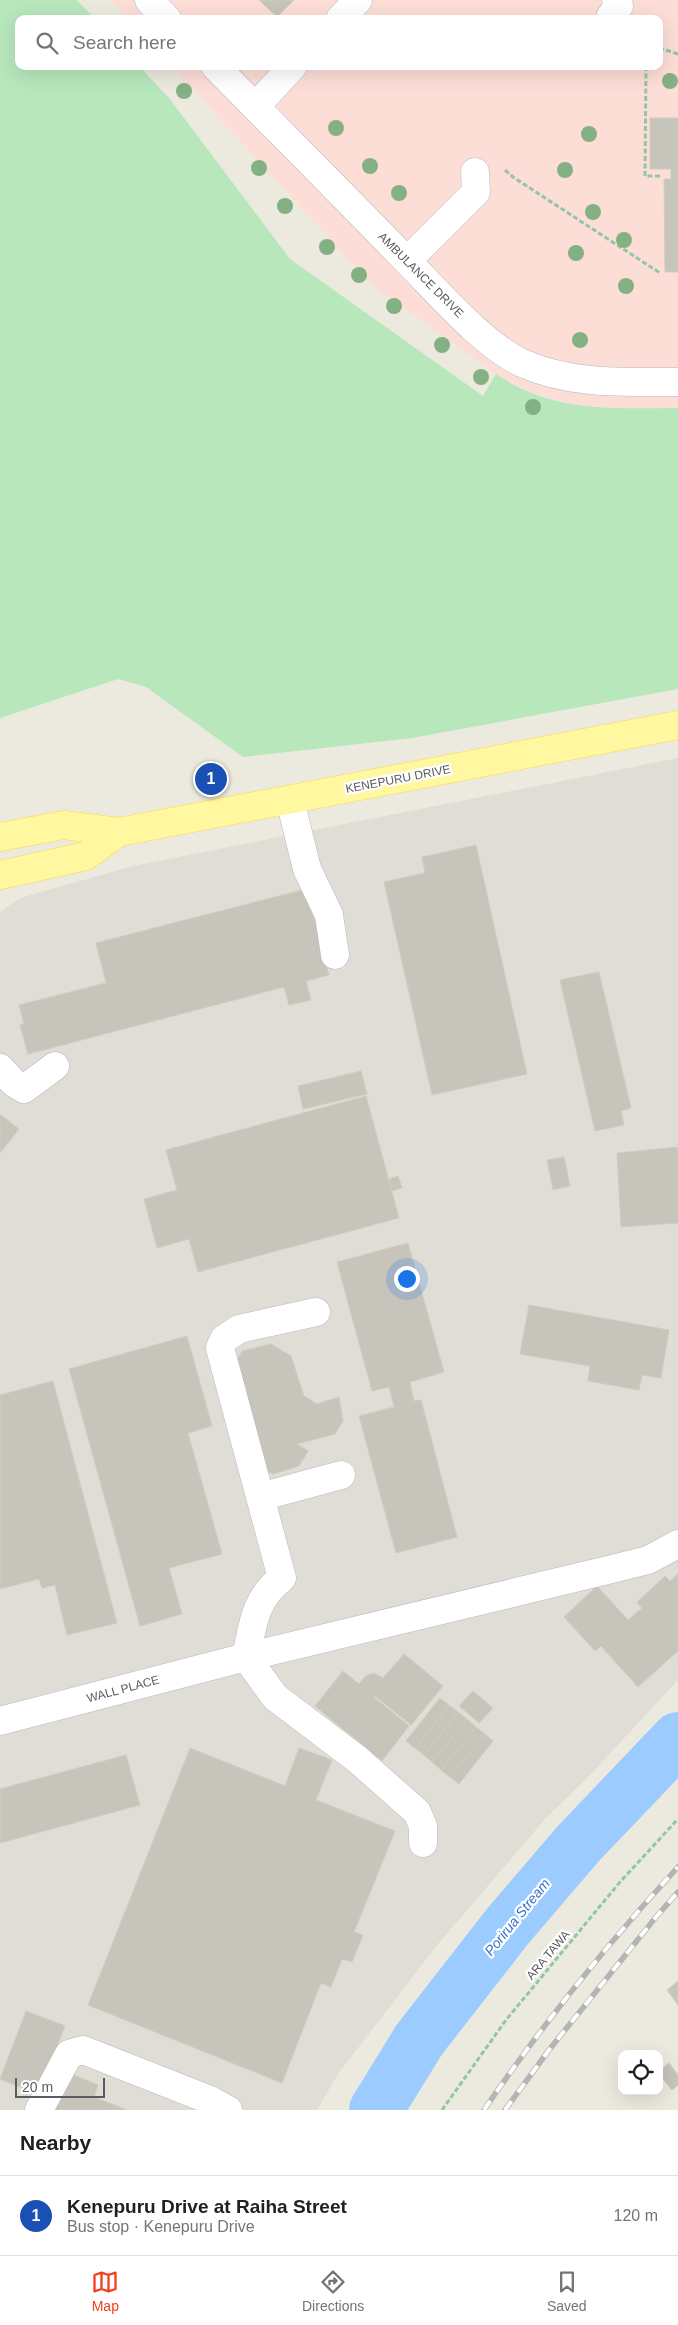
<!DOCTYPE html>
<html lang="en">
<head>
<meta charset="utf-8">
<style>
	:root { --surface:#fff; --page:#f6f6f6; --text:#202124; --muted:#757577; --line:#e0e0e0; --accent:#f53f1b }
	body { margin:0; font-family:Arial,sans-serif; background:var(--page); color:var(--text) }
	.controls { position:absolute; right:15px; bottom:15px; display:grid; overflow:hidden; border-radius:10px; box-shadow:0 5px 20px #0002 }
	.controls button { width:45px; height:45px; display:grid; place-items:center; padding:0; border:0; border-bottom:1px solid var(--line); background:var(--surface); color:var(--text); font:25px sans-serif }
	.scale { position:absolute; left:15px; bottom:12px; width:90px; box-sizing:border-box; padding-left:5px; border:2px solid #585b61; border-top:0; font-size:14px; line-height:18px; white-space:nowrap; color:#585b61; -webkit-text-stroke:4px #fff; paint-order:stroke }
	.you { position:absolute; left:406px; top:1278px; width:18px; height:18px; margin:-12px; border:4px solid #fff; border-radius:50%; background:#1a73e8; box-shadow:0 0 0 8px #1a73e833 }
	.badge { display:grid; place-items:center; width:32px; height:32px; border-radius:50%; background:var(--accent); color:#fff; font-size:16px; font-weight:700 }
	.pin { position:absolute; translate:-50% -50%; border:2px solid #fff; box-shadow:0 1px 5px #0006 }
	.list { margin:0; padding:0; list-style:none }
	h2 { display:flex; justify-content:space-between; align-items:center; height:65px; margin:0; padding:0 20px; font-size:21px }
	h2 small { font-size:16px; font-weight:400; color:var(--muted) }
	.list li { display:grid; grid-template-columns:32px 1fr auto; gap:15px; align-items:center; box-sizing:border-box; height:80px; padding:0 20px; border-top:1px solid var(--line) }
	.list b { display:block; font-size:19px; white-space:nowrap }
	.list p { margin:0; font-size:16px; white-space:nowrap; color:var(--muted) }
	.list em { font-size:16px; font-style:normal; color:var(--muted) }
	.icon { flex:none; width:28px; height:28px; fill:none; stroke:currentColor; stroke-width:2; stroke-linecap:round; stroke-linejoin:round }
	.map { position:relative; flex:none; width:678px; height:2110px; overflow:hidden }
	.search { position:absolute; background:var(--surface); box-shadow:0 5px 20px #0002; left:15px; right:15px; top:15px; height:55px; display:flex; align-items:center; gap:12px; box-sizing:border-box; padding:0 18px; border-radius:10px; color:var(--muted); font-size:19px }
	.sheet { height:145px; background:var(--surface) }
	nav { display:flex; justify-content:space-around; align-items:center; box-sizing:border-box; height:70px; border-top:1px solid var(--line); background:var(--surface); font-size:14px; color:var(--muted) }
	nav a { display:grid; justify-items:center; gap:2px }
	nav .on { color:var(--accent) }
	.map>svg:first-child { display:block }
</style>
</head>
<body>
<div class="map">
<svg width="678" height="2110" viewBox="0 0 678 2110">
	<rect width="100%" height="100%" fill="#eceade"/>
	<path fill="#dfddd6" d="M678 758V1680L591 1774 545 1819 438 1944 338 2074 317 2110H0V912L20 898 133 866Z"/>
	<path fill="#fdded7" d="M110 0H678V408H616L575 405 527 391 496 374 373 286 171 66H659V19H128Z"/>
	<path fill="#b8e7bc" d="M0 0H77L95 19H19V66H139L169 98 290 259 483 396 496 374C506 380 516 387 527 391 574 412 627 408 678 408V689L412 738 243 757 146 687 118 679 0 718Z"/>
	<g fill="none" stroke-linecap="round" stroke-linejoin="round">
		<path stroke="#9bcbff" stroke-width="54" d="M376 2110 419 2040 507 1927 578 1844 678 1739"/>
	</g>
	<path fill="#c7c4bb" stroke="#d1ccbc" d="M259 0H294L277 17Z
		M650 118H678V272H665L664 179H671V169H650Z
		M476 845 527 1074 432 1095 384 882 425 873 422 857Z
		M306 889 329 975 306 981 311 1000 289 1005 284 987 28 1054 20 1025 24 1024 19 1005 106 983 96 943Z
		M599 972 631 1108 621 1111 624 1125 595 1131 560 980Z
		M361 1071 367 1094 303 1109 298 1086Z
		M366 1096 399 1218 198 1272 189 1239 157 1248 144 1199 177 1190 166 1150Z
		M0 1114 19 1129 0 1153Z
		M678 1147V1223L621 1227 617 1153Z
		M564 1157 570 1186 553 1190 547 1160Z
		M398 1176 402 1188 392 1191 389 1179Z
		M408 1243 444 1372 410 1382 414 1401 421 1400 457 1537 396 1553 359 1416 394 1407 389 1387 372 1391 337 1262Z
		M529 1305 669 1330 661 1378 642 1375 639 1390 588 1381 590 1366 520 1354Z
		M187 1336 212 1426 188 1433 222 1554 169 1568 182 1614 140 1626 69 1369Z
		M271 1344 291 1356 304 1396 317 1404 339 1397 343 1421 335 1434 297 1444 308 1451 299 1466 273 1474 261 1468 250 1428 254 1420 252 1411 245 1407 234 1365 242 1351Z
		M53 1381 117 1623 67 1635 55 1585 42 1588 39 1579 0 1589V1395Z
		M678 1574V1651L638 1687 601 1646 595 1651 564 1617 597 1586 628 1620 642 1608 637 1602 665 1576 670 1581Z
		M404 1654 443 1686 411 1725 375 1696 374 1697 409 1726 382 1761 315 1706 343 1671 359 1684 366 1676 374 1673 383 1678Z
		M473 1691 493 1708 479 1723 459 1706Z
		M440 1698 449 1705 415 1748 406 1741Z
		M449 1705 458 1712 424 1755 415 1748Z
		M458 1712 467 1719 432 1762 424 1755Z
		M467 1719 476 1727 441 1770 432 1762Z
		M476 1727 485 1734 450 1777 441 1770Z
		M485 1734 493 1741 459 1784 450 1777Z
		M190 1748 285 1786 299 1748 332 1760 316 1800 395 1831 354 1932 363 1935 352 1962 342 1959 331 1987 321 1983 282 2083 88 2005Z
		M126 1755 140 1805 0 1843V1789Z
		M678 1981V2005L667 1990Z
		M26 2011 65 2026 38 2094 0 2079Z
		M669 2063 678 2075V2085L672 2090 659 2074V2071Z
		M69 2073 98 2085 94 2097 127 2110H52Z"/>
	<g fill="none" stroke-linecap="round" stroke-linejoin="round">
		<defs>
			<path id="minor" d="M149 0 167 19
				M610 17 619 6 616 0
				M340 19 358 0
				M215 66C279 131 343 195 406 260 437 291 483 345 522 363 571 385 625 382 678 382
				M255 107 293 66
				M407 261 476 192 475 172
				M290 800 307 869 329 915 335 955
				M0 1068 14 1083 24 1089 55 1066
				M260 1497 341 1475
				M0 1721 246 1657C253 1625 254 1599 282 1578L220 1348 224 1339 239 1329 316 1312
				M423 1843V1826L417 1812 357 1759 275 1697 246 1657 612 1569 648 1560 678 1544
				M39 2110 69 2054 83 2050 210 2100 228 2110"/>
			<path id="major" d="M0 837 64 825 119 832 678 725
				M0 875 86 856 119 832"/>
		</defs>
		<use href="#minor" stroke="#b7b9bf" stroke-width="29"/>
		<use href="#major" stroke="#fbd848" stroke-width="29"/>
		<path stroke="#91c7a5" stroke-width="3" stroke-dasharray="5 2.5" stroke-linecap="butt" d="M659 48 678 54
			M646 66 645 176H662
			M505 170 513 177 660 273
			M442 2110 506 2020 620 1882 678 1819"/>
		<use href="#minor" stroke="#fff" stroke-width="28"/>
		<use href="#major" stroke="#fff8a0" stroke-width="28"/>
		<defs>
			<path id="rail" d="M484 2110C542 2025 608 1943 678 1867
				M505 2110 549 2050 656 1917 678 1892"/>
		</defs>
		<use href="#rail" stroke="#b3b4b4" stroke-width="5.5"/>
		<use href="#rail" stroke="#fff" stroke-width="4" stroke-dasharray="11" stroke-linecap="butt"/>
	</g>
	<g fill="#84b183">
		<circle cx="670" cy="81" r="8"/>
		<circle cx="184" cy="91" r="8"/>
		<circle cx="336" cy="128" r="8"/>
		<circle cx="589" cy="134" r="8"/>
		<circle cx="370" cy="166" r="8"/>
		<circle cx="259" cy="168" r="8"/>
		<circle cx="565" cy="170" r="8"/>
		<circle cx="399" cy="193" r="8"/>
		<circle cx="285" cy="206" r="8"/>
		<circle cx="593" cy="212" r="8"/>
		<circle cx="624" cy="240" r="8"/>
		<circle cx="327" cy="247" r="8"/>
		<circle cx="576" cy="253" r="8"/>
		<circle cx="359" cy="275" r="8"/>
		<circle cx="626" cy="286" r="8"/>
		<circle cx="394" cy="306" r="8"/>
		<circle cx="580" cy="340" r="8"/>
		<circle cx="442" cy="345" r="8"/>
		<circle cx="481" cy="377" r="8"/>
		<circle cx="533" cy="407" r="8"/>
	</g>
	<g text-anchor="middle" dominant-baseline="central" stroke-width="4.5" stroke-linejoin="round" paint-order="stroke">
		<g font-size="12" fill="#585b61" stroke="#fff">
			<text transform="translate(421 275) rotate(45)">AMBULANCE DRIVE</text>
			<text transform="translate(398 779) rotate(-11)">KENEPURU DRIVE</text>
			<text transform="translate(123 1689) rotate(-15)">WALL PLACE</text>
			<text transform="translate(548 1955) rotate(-50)">ARA TAWA</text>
		</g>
		<g font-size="14" font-style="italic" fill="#3772ca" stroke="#fff">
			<text transform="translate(517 1917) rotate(-51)">Porirua Stream</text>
		</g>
	</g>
</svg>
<div class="controls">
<button><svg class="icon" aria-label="locate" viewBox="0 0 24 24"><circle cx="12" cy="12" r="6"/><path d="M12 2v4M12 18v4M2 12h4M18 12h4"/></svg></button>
</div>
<div class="scale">20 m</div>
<div class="you"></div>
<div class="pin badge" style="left:211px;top:779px;background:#1a4fb4">1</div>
<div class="search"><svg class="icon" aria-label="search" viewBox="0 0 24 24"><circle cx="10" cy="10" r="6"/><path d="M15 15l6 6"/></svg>Search here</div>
</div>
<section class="sheet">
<h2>Nearby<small></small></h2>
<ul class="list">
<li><span class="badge" style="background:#1a4fb4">1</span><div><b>Kenepuru Drive at Raiha Street</b><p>Bus stop · Kenepuru Drive</p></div><em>120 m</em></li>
</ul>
</section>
<nav>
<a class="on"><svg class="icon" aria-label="map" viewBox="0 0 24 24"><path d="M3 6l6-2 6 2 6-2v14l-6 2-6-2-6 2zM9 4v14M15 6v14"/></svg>Map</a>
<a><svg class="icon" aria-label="directions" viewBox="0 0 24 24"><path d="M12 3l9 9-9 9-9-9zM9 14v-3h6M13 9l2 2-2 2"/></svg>Directions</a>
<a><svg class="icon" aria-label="saved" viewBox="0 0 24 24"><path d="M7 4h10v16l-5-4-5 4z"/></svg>Saved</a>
</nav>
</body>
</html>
